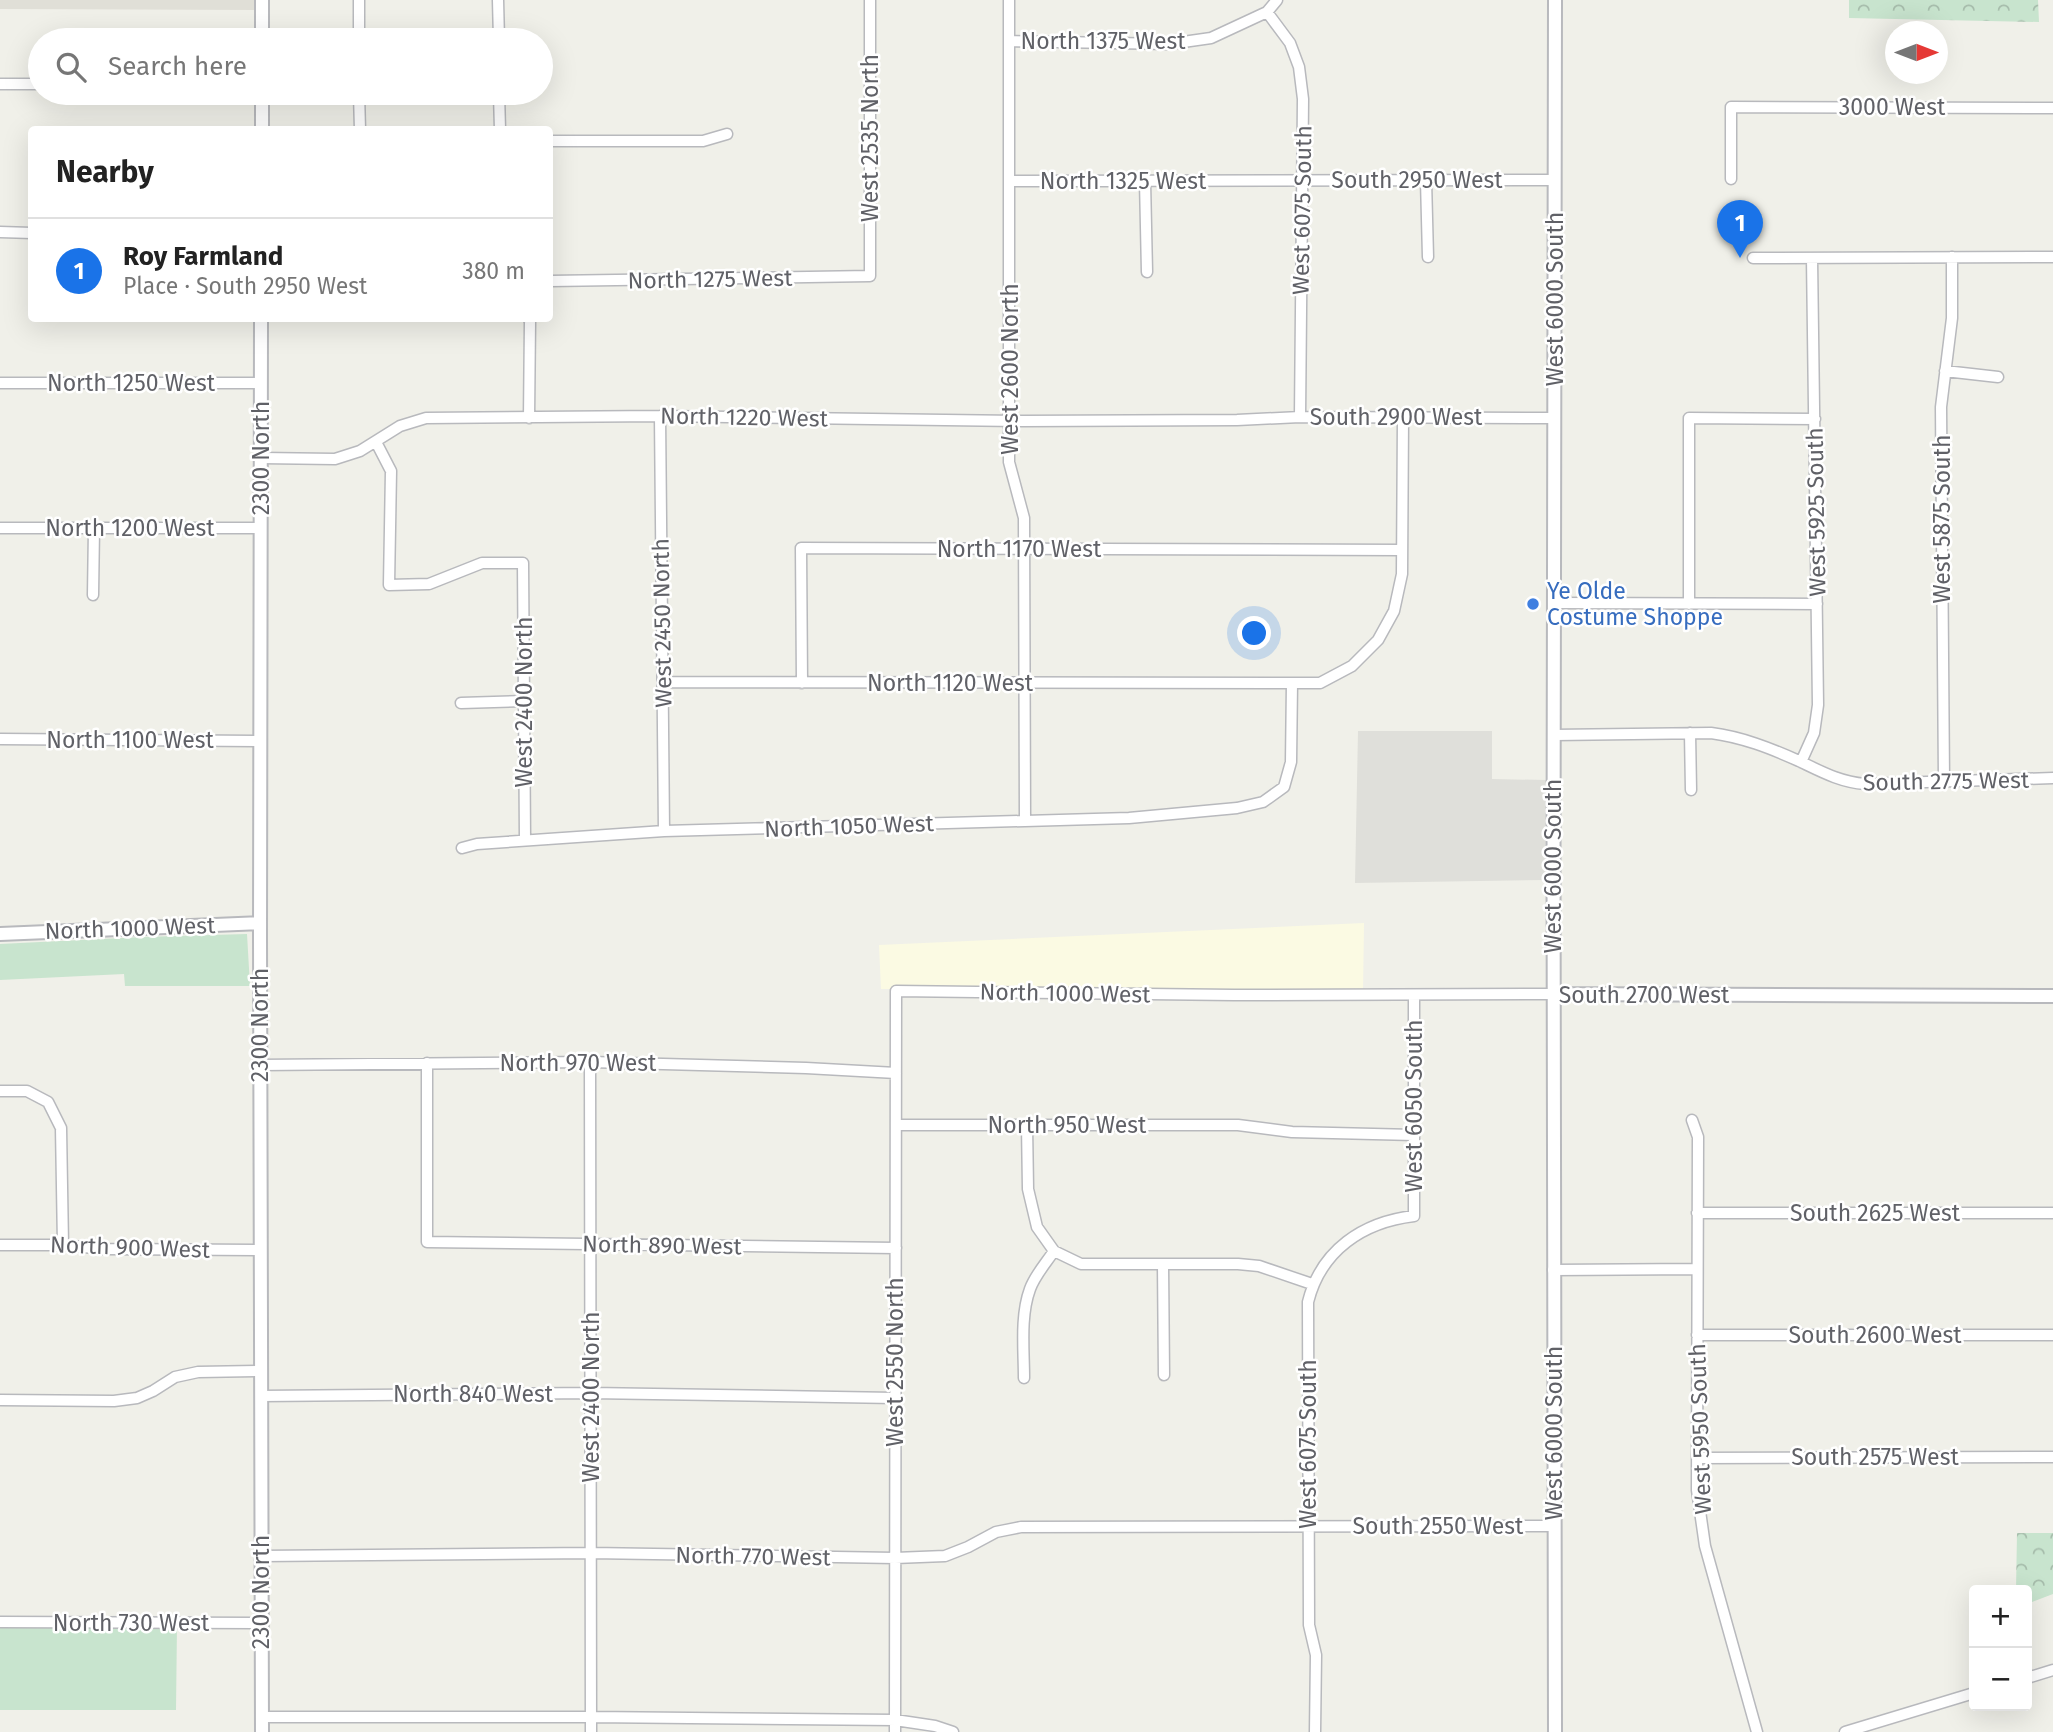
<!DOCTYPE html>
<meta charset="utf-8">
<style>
:root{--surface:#fff;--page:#f2f2f2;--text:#222;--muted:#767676;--line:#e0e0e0;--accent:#1a73e8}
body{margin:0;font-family:"Fira Sans",sans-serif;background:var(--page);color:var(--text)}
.controls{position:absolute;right:21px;bottom:21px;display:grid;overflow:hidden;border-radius:7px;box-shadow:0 7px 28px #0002}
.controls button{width:63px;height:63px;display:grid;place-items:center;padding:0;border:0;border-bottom:2px solid var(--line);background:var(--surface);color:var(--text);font:35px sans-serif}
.compass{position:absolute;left:1885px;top:21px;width:63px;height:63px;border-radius:50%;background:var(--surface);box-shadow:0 7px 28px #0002;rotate:90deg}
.you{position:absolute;left:1255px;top:634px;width:24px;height:24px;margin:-18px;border:5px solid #fff;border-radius:50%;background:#1a73e8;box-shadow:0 0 0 10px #1a73e833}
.badge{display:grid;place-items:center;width:46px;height:46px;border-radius:50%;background:var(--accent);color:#fff;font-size:23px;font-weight:700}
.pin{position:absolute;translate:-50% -58px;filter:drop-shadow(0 2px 4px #0008)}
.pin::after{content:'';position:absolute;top:37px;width:24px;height:21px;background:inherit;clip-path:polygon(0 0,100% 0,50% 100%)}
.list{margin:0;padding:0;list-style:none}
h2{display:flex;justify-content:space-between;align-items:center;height:91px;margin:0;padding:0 28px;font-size:30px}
h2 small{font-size:23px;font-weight:400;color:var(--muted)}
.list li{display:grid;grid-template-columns:46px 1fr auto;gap:21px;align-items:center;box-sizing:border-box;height:105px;padding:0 28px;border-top:2px solid var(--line)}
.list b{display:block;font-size:26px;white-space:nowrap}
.list p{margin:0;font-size:23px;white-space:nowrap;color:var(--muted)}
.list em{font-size:23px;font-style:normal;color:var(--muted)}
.icon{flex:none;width:38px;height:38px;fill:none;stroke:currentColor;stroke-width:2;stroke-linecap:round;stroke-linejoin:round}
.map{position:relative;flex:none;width:2053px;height:1732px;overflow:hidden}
.search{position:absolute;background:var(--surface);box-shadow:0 7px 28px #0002;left:28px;top:28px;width:525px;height:77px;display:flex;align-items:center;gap:18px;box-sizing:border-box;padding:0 24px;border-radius:38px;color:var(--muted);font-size:26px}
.panel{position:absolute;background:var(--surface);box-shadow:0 7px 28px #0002;left:28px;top:126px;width:525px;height:196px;border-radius:7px}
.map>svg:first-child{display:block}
</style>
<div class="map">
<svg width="2053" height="1732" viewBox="0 0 2053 1732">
<defs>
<pattern id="park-crowns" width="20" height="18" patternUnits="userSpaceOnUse" patternTransform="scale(1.75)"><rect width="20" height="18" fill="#c8e4ce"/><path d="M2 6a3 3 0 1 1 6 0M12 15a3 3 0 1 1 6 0" fill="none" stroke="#a6bcab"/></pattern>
</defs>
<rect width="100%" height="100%" fill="#f0f0e9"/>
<path fill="#fbfae3" d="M1364,923l-1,66h-482l-2,-44z"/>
<path fill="#dfdfda" d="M1358,731h134v48l54,1 -1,100 -190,3z"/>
<path fill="#e0dfd7" d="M0,0h254v10l-254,-1z"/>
<path fill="#c8e4ce" d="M247,934l3,52h-125l-1,-12 -124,6v-36l142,-7z
M177,1625l-1,85h-176v-83z"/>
<path fill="url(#park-crowns)" d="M1849,0h189l1,22 -190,-4z
M2017,1533h36v61l-26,10v-14h-11z"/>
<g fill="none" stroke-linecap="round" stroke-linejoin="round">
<g stroke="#b8b9bd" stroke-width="13">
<path id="minor" d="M359,0v40
M498,0l1,40
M1009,0v462l15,56 1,303
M1267,12l23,31 9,24 4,32 -3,318
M1009,41l160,3 42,-6 56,-26 10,-12
M0,84h40
M359,93l1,37
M499,93l1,37
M550,141h153l24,-7
M1731,179v-72l322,1
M1426,180l2,77
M1009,181l546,-1
M1145,181l2,91
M0,232l32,1
M1753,258l300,-1
M550,281l320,-5v-276
M528,318l2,3 -1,97
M1945,371l53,6
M0,383h261
M660,416l4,415
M376,442l15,29 -2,114 40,-1 53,-21h41l2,277
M261,458l74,1 25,-8 40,-25 26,-8 234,-2 364,5 213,-1 63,-3 255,1
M0,528h261
M93,595l1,-67
M1555,603l262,1
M1689,604v-186l126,1
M663,682l657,1 32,-17 26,-26 16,-29 8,-37 1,-157
M802,683l-1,-135 601,2
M461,703l63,-2
M1690,733l1,57
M1554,735l157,-2c31,4 59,15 88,28 23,11 41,21 66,23l188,-6
M0,739l260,2
M1801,762l13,-29 4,-28 -6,-447
M1944,781l-3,-374 11,-89v-61
M462,848l15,-4 187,-13 465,-13 108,-10 26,-6 21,-15 7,-25 1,-79
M590,1062l1,670
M427,1063v179l469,6
M260,1065l330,-3 216,6 90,5
M0,1091h27l21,11 13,26 2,117
M1692,1120l6,17 -1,353 8,56 52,186
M896,1125h342l54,7 122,3
M1697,1213h356
M0,1245h63l41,4 157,1
M1054,1251l27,13h157l21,2 53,18
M1163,1264l1,111
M1553,1270l144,-1
M1697,1335h356
M1024,1378c0,-28 -4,-62 6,-89 5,-14 16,-26 24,-38l-17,-24 -9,-38 -1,-64
M261,1396l330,-3 304,5
M0,1400l114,1 23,-3 16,-7 22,-14 23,-5 63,-1
M1697,1458l356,-1
M261,1556l330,-3 304,5 50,-2 23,-9 28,-15 25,-5 533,-1
M0,1622l262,1
M2027,1678l26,-8
M262,1717h329l304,3 40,6 18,6
M895,1732l1,-741 338,4 318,-1
M1315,1732l1,-77 -7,-30 -1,-323c13,-52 55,-80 106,-86v-221
M1845,1732l129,-39"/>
</g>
<g stroke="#b8b9bd" stroke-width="16">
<path id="tertiary" d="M262,40v-40
M262,130v-37
M261,318l-1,619 2,795
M0,934l260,-11
M1552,994l501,2
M1555,1732c-4,-577 0,-1155 0,-1732"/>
</g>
<use href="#minor" stroke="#fff" stroke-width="10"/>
<use href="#tertiary" stroke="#fff" stroke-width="12"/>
</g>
<circle fill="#3f7fe0" stroke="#fff" stroke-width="2.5" cx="1533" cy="604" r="7"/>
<g text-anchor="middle" stroke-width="5" stroke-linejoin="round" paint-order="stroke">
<g font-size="23" fill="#606167" stroke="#fff">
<text x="1103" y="49">North 1375 West</text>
<text x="1892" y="115">3000 West</text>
<text transform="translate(870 138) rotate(-90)" y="8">West 2535 North</text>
<text x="1417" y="188">South 2950 West</text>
<text x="1123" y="189">North 1325 West</text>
<text transform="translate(1302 210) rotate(-89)" y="8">West 6075 South</text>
<text transform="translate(710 279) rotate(-1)" y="8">North 1275 West</text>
<text transform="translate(1555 299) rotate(-90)" y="8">West 6000 South</text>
<text transform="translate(1010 369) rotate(-90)" y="8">West 2600 North</text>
<text x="131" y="391">North 1250 West</text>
<text transform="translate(744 417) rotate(1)" y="8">North 1220 West</text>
<text x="1396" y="425">South 2900 West</text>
<text transform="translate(261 458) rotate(-90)" y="8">2300 North</text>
<text transform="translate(1816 512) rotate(-91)" y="8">West 5925 South</text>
<text transform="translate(1942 519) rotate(-90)" y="8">West 5875 South</text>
<text x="130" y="536">North 1200 West</text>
<text x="1019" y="557">North 1170 West</text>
<text transform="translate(662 623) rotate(-91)" y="8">West 2450 North</text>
<text x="950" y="691">North 1120 West</text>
<text transform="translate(524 702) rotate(-90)" y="8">West 2400 North</text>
<text x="130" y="748">North 1100 West</text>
<text transform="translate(1946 781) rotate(-1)" y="8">South 2775 West</text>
<text transform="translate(849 826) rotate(-2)" y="8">North 1050 West</text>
<text transform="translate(1553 866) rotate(-90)" y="8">West 6000 South</text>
<text transform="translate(130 928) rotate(-2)" y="8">North 1000 West</text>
<text transform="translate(1065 993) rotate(1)" y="8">North 1000 West</text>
<text x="1644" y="1003">South 2700 West</text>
<text transform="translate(260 1025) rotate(-90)" y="8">2300 North</text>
<text x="578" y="1071">North 970 West</text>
<text transform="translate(1414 1106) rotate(-90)" y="8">West 6050 South</text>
<text x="1067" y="1133">North 950 West</text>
<text x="1875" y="1221">South 2625 West</text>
<text transform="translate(662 1245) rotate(1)" y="8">North 890 West</text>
<text transform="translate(130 1247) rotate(2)" y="8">North 900 West</text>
<text x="1875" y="1343">South 2600 West</text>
<text transform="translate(895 1362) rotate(-90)" y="8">West 2550 North</text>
<text x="473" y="1402">North 840 West</text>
<text transform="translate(591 1397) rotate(-90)" y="8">West 2400 North</text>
<text transform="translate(1700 1429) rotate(-92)" y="8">West 5950 South</text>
<text transform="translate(1554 1433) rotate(-90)" y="8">West 6000 South</text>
<text transform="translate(1308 1444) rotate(-90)" y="8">West 6075 South</text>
<text x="1875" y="1465">South 2575 West</text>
<text x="1438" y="1534">South 2550 West</text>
<text transform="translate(753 1556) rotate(1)" y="8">North 770 West</text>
<text transform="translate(261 1592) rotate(-90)" y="8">2300 North</text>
<text x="131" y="1631">North 730 West</text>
</g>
<g font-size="23" fill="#366cbe" stroke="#fff" text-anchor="start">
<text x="1547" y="599">Ye Olde<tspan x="1547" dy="26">Costume Shoppe</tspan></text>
</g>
</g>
</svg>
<div class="controls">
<button>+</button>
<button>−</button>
</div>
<svg class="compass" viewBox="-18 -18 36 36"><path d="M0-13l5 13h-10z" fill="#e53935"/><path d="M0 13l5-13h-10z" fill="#767676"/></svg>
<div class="you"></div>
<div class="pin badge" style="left:1740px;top:258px">1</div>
<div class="search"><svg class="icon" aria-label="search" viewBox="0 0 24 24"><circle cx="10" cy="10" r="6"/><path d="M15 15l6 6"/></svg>Search here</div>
<section class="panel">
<h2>Nearby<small></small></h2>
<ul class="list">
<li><span class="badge">1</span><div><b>Roy Farmland</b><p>Place · South 2950 West</p></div><em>380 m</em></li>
</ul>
</section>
</div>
